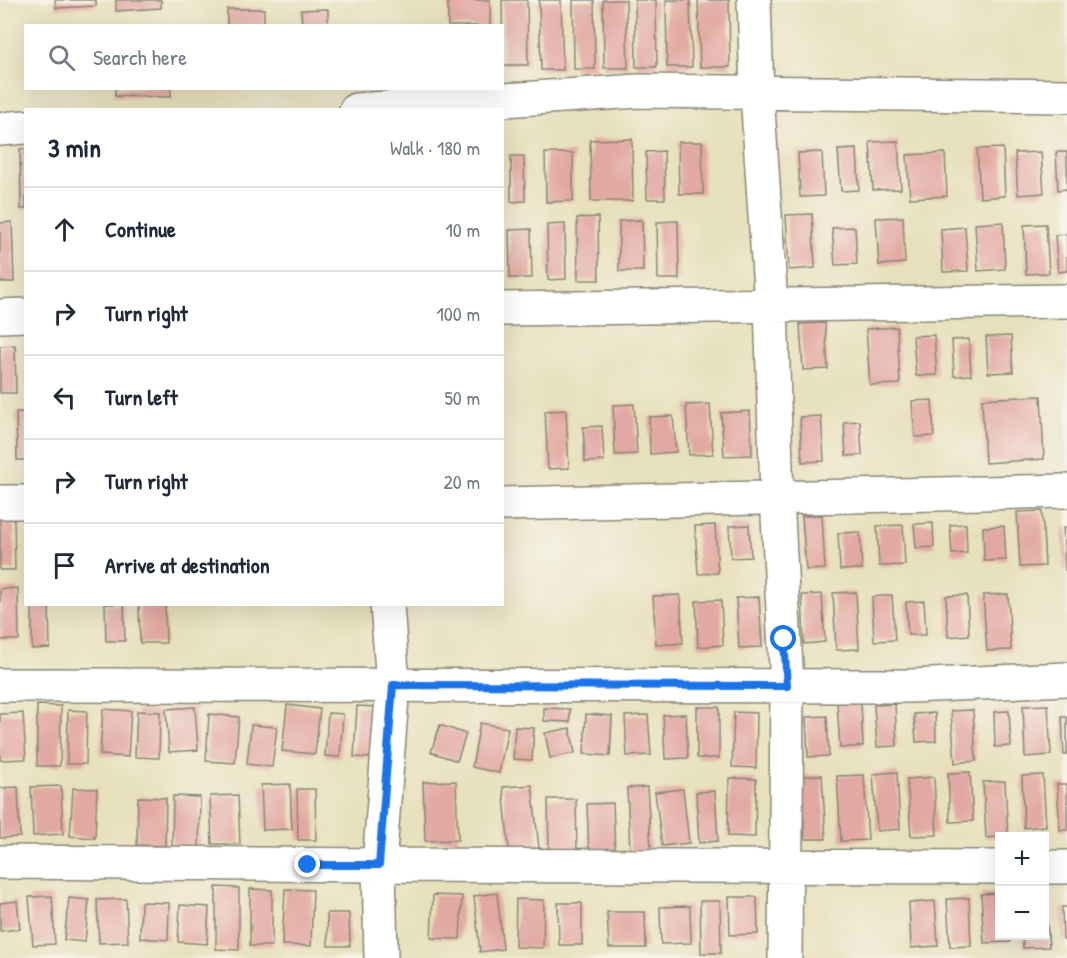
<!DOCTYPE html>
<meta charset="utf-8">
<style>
:root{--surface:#fff;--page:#f2f2f3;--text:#1f2937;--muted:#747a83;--line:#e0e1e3}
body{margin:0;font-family:"Patrick Hand",sans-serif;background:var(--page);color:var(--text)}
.controls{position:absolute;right:18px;bottom:18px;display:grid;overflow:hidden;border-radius:0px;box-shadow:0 6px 24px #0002}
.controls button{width:54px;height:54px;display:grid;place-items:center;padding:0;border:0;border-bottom:2px solid var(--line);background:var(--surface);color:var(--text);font:30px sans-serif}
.stop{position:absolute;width:18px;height:18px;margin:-14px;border:4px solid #1a73e8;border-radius:50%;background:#fff}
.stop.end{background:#1a73e8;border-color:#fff;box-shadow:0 2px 6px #0008}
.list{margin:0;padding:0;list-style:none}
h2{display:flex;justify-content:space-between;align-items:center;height:78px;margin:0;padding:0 24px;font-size:26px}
h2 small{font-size:20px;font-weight:400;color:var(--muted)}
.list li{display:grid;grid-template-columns:39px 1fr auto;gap:18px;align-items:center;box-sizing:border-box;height:84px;padding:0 24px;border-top:2px solid var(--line)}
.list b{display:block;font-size:22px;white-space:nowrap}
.list em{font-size:20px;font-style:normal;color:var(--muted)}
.icon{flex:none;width:33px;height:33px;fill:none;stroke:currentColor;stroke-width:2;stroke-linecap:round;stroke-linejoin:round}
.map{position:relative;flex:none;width:1067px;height:958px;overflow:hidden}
.search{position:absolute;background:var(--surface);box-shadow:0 6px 24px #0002;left:24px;top:24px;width:480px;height:66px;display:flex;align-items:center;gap:15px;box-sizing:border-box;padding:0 21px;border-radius:0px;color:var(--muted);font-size:22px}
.panel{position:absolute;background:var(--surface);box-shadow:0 6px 24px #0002;left:24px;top:108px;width:480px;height:498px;border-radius:0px}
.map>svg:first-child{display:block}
</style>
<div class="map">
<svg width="1067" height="958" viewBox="0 0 1067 958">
<rect width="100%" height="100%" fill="#f7f3e8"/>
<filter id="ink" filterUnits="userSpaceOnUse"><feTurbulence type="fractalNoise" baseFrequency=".0167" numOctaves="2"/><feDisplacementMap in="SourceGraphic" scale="12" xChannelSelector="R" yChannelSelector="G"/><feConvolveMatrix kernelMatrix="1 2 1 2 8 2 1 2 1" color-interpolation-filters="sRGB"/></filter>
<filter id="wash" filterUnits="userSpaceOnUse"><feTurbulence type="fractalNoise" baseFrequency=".008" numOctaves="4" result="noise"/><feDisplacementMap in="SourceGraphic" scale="24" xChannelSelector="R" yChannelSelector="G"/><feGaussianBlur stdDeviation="1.35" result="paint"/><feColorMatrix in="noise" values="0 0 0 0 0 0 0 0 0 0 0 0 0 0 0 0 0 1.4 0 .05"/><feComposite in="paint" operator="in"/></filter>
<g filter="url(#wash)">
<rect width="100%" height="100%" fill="#e7e0bc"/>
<g id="blocks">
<path fill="#e2a8a2" d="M55,0h41v6l-40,2z
M116,0h45v8l-45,3z
M448,0h42v26h-42z
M502,0h25l1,65h-25z
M539,0h22l2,70h-22z
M573,0h21l1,69h-21z
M603,0h23l2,68h-24z
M635,0h21l1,67h-21z
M666,0h24l2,67h-25z
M698,0h31l1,67h-30z
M227,9h37v17h-37z
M328,9v17h-26l-1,-16z
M115,88h56v9l-56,-1z
M632,139l1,62h-42l-1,-61z
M898,141l3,48 -28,1 -3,-48z
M678,142h24l1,52h-24z
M1003,148l2,48 -25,2 -3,-49z
M20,149h6v60h-5z
M857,149l2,41 -18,1 -3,-41z
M664,151l1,48h-18l-1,-47z
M822,152l2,44 -24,1 -2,-44z
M1041,152l3,41 -26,2 -3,-42z
M1056,152h11v37l-9,1z
M545,153h28v48l-27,1z
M945,153l2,43 -37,2 -3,-43z
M511,156h13l1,45 -14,1z
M812,214l3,54 -26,2 -3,-55z
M598,217l1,63h-21l-1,-62z
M903,217l2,46 -26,2 -3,-47z
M642,220l1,51h-24v-50z
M678,221l1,58h-21l-1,-57z
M12,222l2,60h-14v-59z
M1003,222l2,47 -27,2 -3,-47z
M565,224l1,55 -18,1 -1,-55z
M1046,224l3,49 -23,1 -2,-49z
M855,227l2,37 -22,1 -3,-37z
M965,227l3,44 -25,1 -2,-43z
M531,229l1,49h-22l-1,-48z
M1067,234v37l-9,1 -3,-37z
M825,323l3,46 -25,1 -3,-46z
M897,327l3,57 -30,1 -4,-56z
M934,335l3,40 -21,1 -3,-40z
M1011,336l2,36 -25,1 -2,-36z
M969,339l2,36 -17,1 -2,-36z
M15,345l1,48h-16v-47z
M1041,396l3,63 -59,4 -3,-64z
M932,400l2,36 -19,1 -3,-36z
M634,404l3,50 -22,1 -2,-50z
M710,404l3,50 -24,1 -3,-50z
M566,410l3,58 -21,1 -3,-58z
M750,411l2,44 -28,1 -3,-43z
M16,412h10v48h-9z
M673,416l3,36 -26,2 -1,-37z
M821,416l3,45 -22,1 -2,-45z
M860,421l2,34 -16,1 -2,-34z
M602,426l2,35 -19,1 -2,-35z
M1042,511l3,55 -25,1 -3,-55z
M822,515l3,54 -19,1 -4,-54z
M0,517h14l1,53h-15z
M933,523l1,24 -18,1 -2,-24z
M966,524l1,29 -15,1 -2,-29z
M715,525l3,48 -20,1 -3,-48z
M749,525l2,32 -20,1 -2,-32z
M903,525l2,40 -26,1 -2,-40z
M1004,526l2,34 -22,1 -1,-34z
M1063,528h4v42h-2z
M860,532l2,37 -22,1 -2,-37z
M18,588l1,52h-19v-51z
M856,592l3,57 -23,1 -3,-57z
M822,594l3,48 -21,2 -2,-49z
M1008,594l3,56 -24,1 -4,-56z
M680,595l3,48 -27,2 -3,-49z
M892,595l3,45 -21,1 -2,-44z
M967,595l2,40 -21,2 -2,-41z
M759,597l3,50 -23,1 -3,-50z
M721,600l2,45 -25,2 -2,-46z
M924,601l2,34h-18l-2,-33z
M32,604h17l1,44 -18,1z
M105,604h19l1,37h-19z
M139,604h26l1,39h-26z
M861,702l2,44 -23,2 -3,-45z
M895,704l2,42 -20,1 -3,-42z
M37,705l24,1 -1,60h-23z
M287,705l33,4 -5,45 -33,-3z
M1048,705l3,50 -26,2 -2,-51z
M357,706l20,1 -3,51 -20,-1z
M195,707l3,43 -29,2 -3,-43z
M697,707h22v51h-22z
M544,708l26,1v13l-26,-1z
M103,709l28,2 -3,46 -28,-2z
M68,710l19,1 -1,53h-19z
M973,710l3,51 -21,2 -4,-52z
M137,711l23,1 -1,46 -24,-1z
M1009,711l2,35 -16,1 -1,-35z
M734,712l23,1 -1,55 -24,-1z
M23,713l3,46 -26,1v-46z
M328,713l15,1 -3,43 -15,-1z
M935,713l1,28 -20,1 -2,-28z
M209,714l30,3 -4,46 -29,-2z
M586,714l26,2 -2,40 -26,-2z
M686,714l2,44 -23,1 -2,-44z
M648,715l3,40 -24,1 -2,-40z
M827,716l2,40 -21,1 -2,-40z
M1062,717h5v38h-3z
M480,723l28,5 -9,45 -27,-6z
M251,725l26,2 -5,40 -25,-3z
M440,725l26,9 -9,27 -26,-9z
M515,727l19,1 -2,32 -19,-1z
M570,728l5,25 -25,5 -5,-25z
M897,772l3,57 -23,2 -4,-57z
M970,772l3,49 -23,1 -2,-49z
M822,775l4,64h-21l-4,-63z
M864,775l4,65 -27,1 -4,-65z
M1043,775l3,51 -22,2 -2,-52z
M934,777l3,58 -26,1 -4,-57z
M729,778l27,1 -1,58 -27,-1z
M456,781l2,59 -33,1 -2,-59z
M1005,781l3,55 -22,2 -3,-56z
M290,784l2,45 -29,1 -2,-45z
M1057,784h10v46h-7z
M532,785l7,63 -30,2 -6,-63z
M61,786l2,48 -30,2 -2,-49z
M18,787l2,50 -20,1v-50z
M647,787l4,62 -21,1 -3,-62z
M73,788l24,1 -2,49 -25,-2z
M297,789h18l1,51h-18z
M683,789l6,54 -27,3 -7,-54z
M715,791l3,50 -19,2 -3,-51z
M238,795l2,49h-28l-2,-48z
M173,796l27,1 -1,52h-27z
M138,797l28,1 -1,48 -28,-1z
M548,799h28l1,54 -28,1z
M613,803l2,50 -26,1 -2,-50z
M216,887l23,1v62l-23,-1z
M250,889l22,1v56h-22z
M285,889l28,1 -2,56 -29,-1z
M497,893l6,56 -23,3 -6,-56z
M1000,893v43h10v6l-26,1 -3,-49z
M433,895l29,1 -2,43 -29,-1z
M52,896l3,48 -22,1 -4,-48z
M729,897h28l1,37 -28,1z
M69,898l20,2 -4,42 -21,-2z
M969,898l2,48 -21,1 -3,-48z
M126,899l2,43 -29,1 -2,-43z
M516,899l28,1 -1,48 -28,-1z
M17,901l3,28 -20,2v-28z
M700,901h20l1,52h-20z
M935,901l3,45 -27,2 -2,-45z
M141,902l28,1 -1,37 -28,-2z
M558,903h24v42h-23z
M180,905l29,2 -2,37 -29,-2z
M690,906l1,37 -30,1 -1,-37z
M1062,907h5v32h-4z
M1044,908h2l3,39 -26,1 -1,-12h22z
M607,912h38l1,36h-37z
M327,913h22l1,33h-22z"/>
</g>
</g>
<g filter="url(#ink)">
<use href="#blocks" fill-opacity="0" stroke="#898674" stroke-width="1.5"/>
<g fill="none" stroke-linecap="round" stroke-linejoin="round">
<g stroke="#898674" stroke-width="36">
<path id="minor" d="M754,0l3,93 14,212 6,193 10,188 -2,272
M356,110l282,-19 429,5
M0,129l26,-2
M502,309l565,-8
M0,316l26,-1
M0,502h26
M502,504l565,-13
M0,685l910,1 157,-7
M0,862l379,3 621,2
M1044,867h23
M381,958l-2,-93 14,-180 -6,-81"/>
</g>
<use href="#minor" stroke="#fff" stroke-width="33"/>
</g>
</g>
<g fill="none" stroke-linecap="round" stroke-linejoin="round" filter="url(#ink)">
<path stroke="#1a73e8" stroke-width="8" d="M308,865h71l14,-180 394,1 -3,-47"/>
</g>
</svg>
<div class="controls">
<button>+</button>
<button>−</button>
</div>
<div class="stop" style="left:784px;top:639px"></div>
<div class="stop end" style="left:308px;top:865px"></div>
<div class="search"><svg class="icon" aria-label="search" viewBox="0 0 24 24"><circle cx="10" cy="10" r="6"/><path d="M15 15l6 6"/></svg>Search here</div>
<section class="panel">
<h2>3 min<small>Walk · 180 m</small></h2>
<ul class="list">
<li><svg class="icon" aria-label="ahead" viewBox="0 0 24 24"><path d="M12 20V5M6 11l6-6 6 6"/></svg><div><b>Continue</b></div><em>10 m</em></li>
<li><svg class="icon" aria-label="right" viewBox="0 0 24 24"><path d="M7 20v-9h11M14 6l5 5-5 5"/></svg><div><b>Turn right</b></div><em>100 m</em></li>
<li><svg class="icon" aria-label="left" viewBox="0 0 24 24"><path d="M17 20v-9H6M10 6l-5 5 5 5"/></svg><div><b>Turn left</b></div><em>50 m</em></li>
<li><svg class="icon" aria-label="right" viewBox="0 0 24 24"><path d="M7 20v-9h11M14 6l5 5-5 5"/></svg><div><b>Turn right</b></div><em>20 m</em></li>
<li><svg class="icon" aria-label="arrive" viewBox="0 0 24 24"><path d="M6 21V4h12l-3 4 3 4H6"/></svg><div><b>Arrive at destination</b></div></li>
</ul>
</section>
</div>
